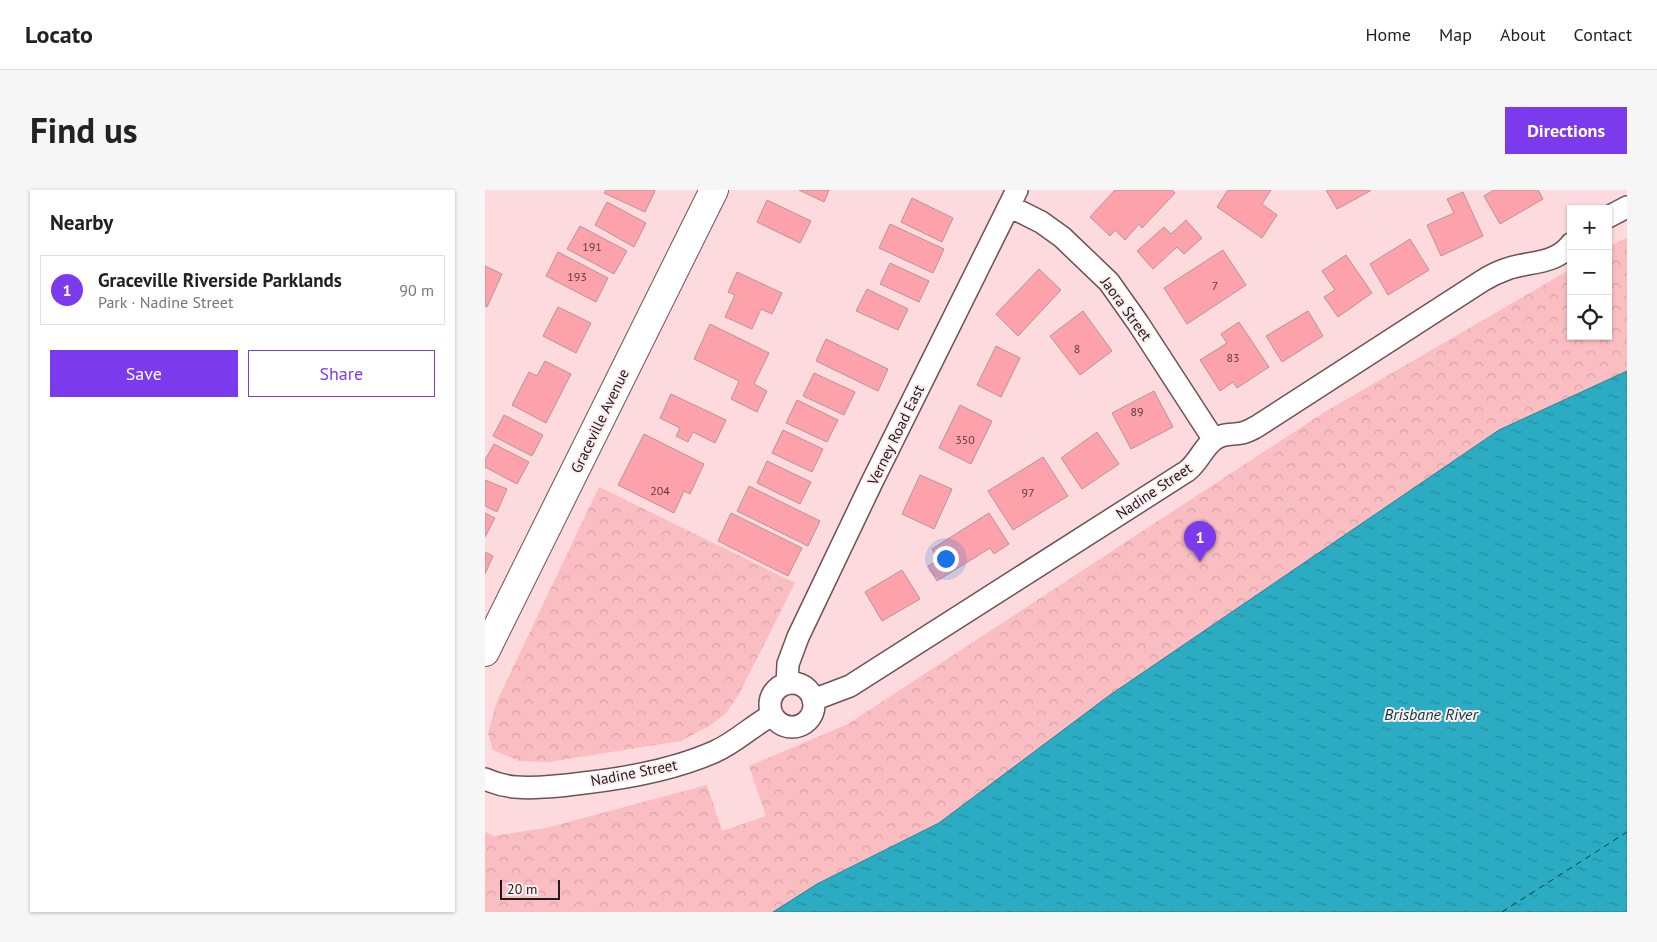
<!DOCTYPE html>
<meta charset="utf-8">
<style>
:root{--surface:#fff;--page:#f6f6f6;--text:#222;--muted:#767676;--line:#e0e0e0;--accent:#7c3aed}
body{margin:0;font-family:"PT Sans",sans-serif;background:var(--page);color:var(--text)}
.controls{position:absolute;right:15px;top:15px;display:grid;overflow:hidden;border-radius:0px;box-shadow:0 1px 4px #0004}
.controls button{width:45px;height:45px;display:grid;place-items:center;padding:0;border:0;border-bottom:1px solid var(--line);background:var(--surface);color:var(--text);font:25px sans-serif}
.scale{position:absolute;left:15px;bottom:12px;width:60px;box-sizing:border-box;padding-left:5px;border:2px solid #24191a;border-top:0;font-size:14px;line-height:18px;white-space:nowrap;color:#24191a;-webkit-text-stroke:4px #fbedee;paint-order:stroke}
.you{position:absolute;left:460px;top:368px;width:18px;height:18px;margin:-12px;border:4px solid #fff;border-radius:50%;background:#1a73e8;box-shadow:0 0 0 8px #1a73e833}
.badge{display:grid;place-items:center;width:32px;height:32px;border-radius:50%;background:var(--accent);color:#fff;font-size:16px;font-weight:700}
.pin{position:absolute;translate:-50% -41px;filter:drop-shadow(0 1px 2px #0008)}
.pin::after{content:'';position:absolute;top:26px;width:18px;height:15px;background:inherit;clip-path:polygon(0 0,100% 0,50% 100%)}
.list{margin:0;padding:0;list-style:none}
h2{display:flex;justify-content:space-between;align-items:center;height:65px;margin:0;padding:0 20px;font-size:21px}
h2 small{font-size:16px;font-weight:400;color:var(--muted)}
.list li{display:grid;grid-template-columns:32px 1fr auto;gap:15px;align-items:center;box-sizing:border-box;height:70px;margin:0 10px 10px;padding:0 10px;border:1px solid var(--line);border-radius:0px}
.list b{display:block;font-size:19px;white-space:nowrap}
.list p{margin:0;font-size:16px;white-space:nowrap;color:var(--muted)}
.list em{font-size:16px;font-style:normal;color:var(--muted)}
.actions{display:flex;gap:10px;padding:15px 20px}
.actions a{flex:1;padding:11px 0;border:1px solid var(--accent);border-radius:0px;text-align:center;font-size:18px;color:var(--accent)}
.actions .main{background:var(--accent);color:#fff}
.icon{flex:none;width:28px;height:28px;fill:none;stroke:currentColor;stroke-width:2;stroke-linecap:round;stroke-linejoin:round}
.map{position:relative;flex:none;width:1142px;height:722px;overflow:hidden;border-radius:0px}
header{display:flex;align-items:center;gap:30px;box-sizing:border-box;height:70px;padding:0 25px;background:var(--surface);border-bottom:1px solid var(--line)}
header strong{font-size:24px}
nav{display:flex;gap:28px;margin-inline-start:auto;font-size:18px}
.intro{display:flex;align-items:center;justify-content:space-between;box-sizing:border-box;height:120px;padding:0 30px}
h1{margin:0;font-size:35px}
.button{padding:12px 22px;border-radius:0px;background:var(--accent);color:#fff;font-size:18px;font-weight:700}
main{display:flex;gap:30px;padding:0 30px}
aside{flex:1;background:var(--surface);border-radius:0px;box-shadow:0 1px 4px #0004}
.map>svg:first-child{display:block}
</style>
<header>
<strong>Locato</strong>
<nav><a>Home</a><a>Map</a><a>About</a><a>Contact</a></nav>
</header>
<div class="intro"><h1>Find us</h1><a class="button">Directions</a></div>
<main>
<aside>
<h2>Nearby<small></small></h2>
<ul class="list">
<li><span class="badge">1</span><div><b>Graceville Riverside Parklands</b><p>Park · Nadine Street</p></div><em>90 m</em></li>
</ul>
<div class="actions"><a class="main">Save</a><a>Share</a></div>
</aside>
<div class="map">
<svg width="1142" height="722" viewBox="0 0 1142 722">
<defs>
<pattern id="park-crowns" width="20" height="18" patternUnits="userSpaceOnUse" patternTransform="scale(1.25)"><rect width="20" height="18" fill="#fabec2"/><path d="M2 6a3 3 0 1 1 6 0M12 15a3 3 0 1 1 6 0" fill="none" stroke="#d6a3a6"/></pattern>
<pattern id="water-ripples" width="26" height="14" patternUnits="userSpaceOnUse" patternTransform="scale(1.25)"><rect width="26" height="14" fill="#2cacc2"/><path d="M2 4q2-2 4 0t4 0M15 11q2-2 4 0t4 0" fill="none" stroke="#258b9d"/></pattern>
</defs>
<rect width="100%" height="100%" fill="#fcdadd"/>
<path fill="url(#park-crowns)" d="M1142,48v133l-128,59 -389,265 -171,128 -122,61 -44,28h-288v-80l9,4 52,-8 161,-43 15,46 44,-15 -17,-50 99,-42 475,-311 248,-144v67h37v-89z
M114,297l196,96 -56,111 -13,19 -15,12 -30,16 -133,21 -29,-1 -26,-11 -5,-17 9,-32z"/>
<path fill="url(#water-ripples)" stroke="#2a8090" d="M1142,181v541h-854l44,-28 122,-61 171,-128 389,-265z"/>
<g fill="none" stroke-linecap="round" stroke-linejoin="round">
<path stroke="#003943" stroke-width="1" stroke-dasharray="6 5" stroke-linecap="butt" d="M1017,722l125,-80"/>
</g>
<path fill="#fda1aa" stroke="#b59698" d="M121,0h47l2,1 -10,21 -41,-19z
M314,0h30l-5,12z
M630,0h57l3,3 -33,35 -3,-4 -14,16 -10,-10 -5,6 -20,-19z
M743,0h43l-9,14 15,11 -15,23 -45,-31z
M841,0h44v1l-33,18z
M1009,0h44l5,9 -43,25 -16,-28z
M978,2l20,44 -42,20 -14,-31 27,-12 -7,-14z
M427,8l41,20 -11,24 -41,-20z
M282,10l44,21 -11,22 -43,-21z
M122,12l39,21 -12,24 -39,-22z
M701,30l16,18 -18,16 -7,-7 -24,22 -16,-18 27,-24 7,7z
M405,34l54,25 -11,24 -54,-25z
M95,36l47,25 -13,23 -47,-25z
M925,49l19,31 -41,25 -18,-31z
M738,60l23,35 -59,39 -23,-36z
M73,62l50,26 -12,24 -50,-26z
M861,65l26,38 -34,24 -14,-20 11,-7 -13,-19z
M405,73l39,18 -10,21 -39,-18z
M0,76l17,8 -15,33 -2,-1z
M554,79l22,21 -43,46 -22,-22z
M252,82l45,21 -10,21 -11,-5 -9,20 -27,-12 10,-22 -7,-3z
M382,99l41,20 -10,21 -42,-19z
M73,117l33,16 -15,30 -33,-17z
M598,121l29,40 -32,24 -30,-39z
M823,121l15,25 -41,26 -16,-26z
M754,132l30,45 -32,21 -4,-6 -13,9 -20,-31 27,-17 -6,-9z
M225,134l59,29 -15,31 13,7 -10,21 -26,-13 8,-18 -45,-22z
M341,149l62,30 -10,22 -62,-30z
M511,156l24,12 -19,39 -24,-12z
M60,171l26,13 -25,49 -34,-18 17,-33 8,4z
M329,183l41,19 -11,23 -41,-19z
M669,201l19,36 -42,22 -19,-36z
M186,204l55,26 -11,23 -22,-11 -5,10 -12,-6 4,-8 -20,-10z
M312,210l41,20 -11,22 -41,-19z
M475,215l32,16 -21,43 -32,-16z
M19,225l39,20 -11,21 -39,-20z
M298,240l40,19 -11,23 -40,-19z
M612,242l22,32 -37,25 -21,-31z
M159,244l60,30 -14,30 -6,-3 -10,22 -56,-28z
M9,254l35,18 -12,22 -32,-17v-7z
M558,267l25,39 -55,34 -25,-39z
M282,271l44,21 -11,22 -43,-21z
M435,285l32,14 -18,40 -32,-15z
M0,290l22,9 -10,23 -12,-6z
M264,296l71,35 -12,25 -71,-35z
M0,323l10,5 -10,19z
M246,323l71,35 -14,28 -70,-35z
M504,323l20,31 -15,10 -4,-6 -53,33 -9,-15 10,-6 -6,-11z
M0,362l8,4 -8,18z
M417,380l18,29 -38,22 -17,-29z"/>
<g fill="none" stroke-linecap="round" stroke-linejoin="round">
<g stroke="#6e5254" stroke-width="24">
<path id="street" d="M524,16l32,16 21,15 47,45 29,41 76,117
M1123,27l19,-10
M285 515a22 22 0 1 1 44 0a22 22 0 1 1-44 0Z
M302,494l1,-20 10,-27 74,-155 145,-292
M328,510l37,-14 337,-215c12,-9 16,-24 28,-32 9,-6 17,-4 27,-6 5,-1 10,-4 14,-6l226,-146c8,-5 16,-9 25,-12 22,-8 48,-4 64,-25
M0,589c9,4 19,7 30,8 22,2 46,-1 69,-4 44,-5 89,-13 130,-31 21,-9 38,-26 58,-37"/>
</g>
<g stroke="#6e5254" stroke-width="30">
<path id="secondary" d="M0,462l229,-462"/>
</g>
<use href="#street" stroke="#fff" stroke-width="21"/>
<use href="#secondary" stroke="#fff" stroke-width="28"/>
</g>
<g text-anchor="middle" stroke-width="4" stroke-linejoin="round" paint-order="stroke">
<g font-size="12" fill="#5a3b3e">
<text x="107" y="61">191</text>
<text x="92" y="91">193</text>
<text x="730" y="100">7</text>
<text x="592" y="163">8</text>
<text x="748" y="172">83</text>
<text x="652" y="226">89</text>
<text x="480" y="254">350</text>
<text x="175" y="305">204</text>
<text x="543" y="307">97</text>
</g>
<g font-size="15" fill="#24191a" stroke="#fbedee">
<text transform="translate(641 119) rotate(54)" y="5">Jaora Street</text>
<text transform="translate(115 231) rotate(-64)" y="5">Graceville Avenue</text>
<text transform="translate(411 245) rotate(-64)" y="5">Verney Road East</text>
<text transform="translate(669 301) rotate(-34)" y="5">Nadine Street</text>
<text transform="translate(149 583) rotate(-11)" y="5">Nadine Street</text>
</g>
<g font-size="16" font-style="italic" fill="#003943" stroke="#fbedee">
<text x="946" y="530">Brisbane River</text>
</g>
</g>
</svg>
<div class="controls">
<button>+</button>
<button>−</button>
<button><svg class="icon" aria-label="locate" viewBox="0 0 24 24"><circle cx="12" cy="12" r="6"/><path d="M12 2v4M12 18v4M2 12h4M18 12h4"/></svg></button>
</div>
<div class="scale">20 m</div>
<div class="you"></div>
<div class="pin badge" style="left:715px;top:372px">1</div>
</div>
</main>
